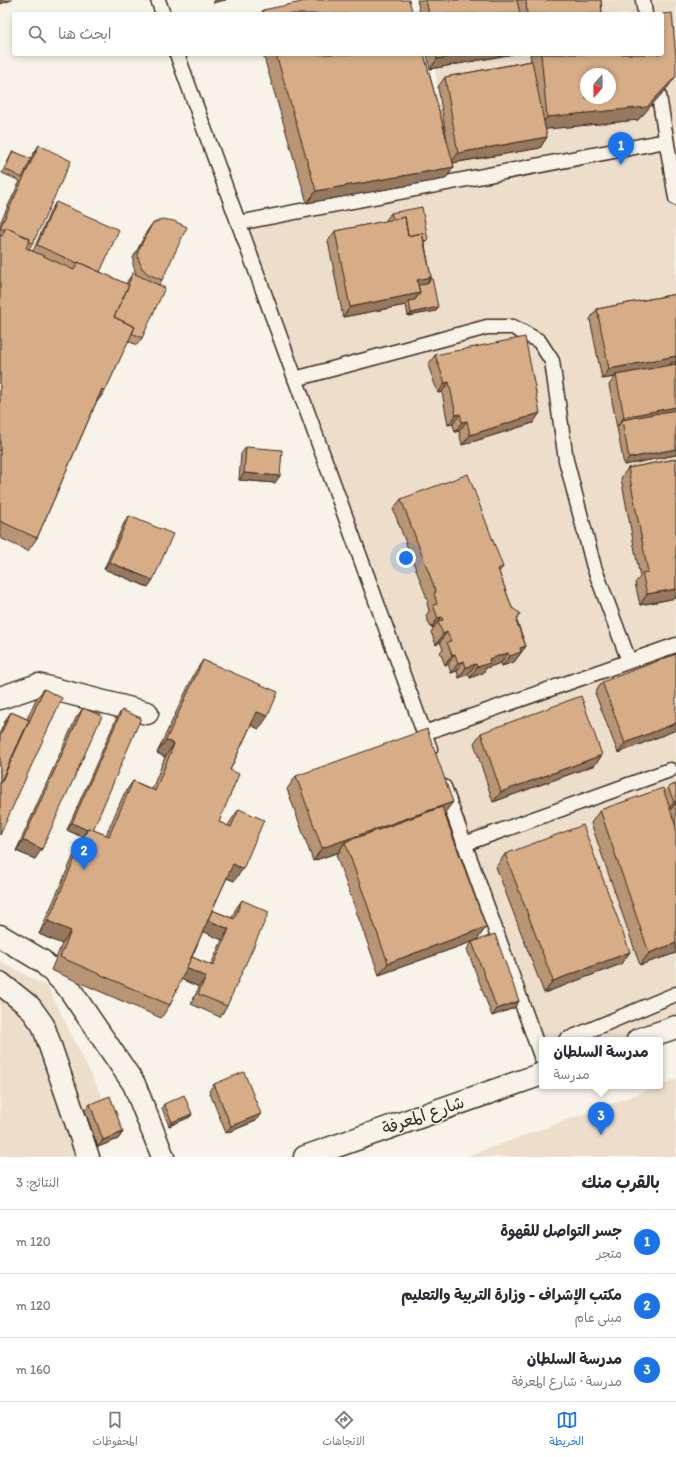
<!DOCTYPE html>
<html lang="ar">
<meta charset="utf-8">
<style>
:root{--surface:#fff;--page:#f7f7f7;--text:#2b2b33;--muted:#7c7c81;--line:#e1e1e2;--accent:#1a73e8}
body{margin:0;font-family:Itim,"Playpen Sans Arabic",sans-serif;background:var(--page);color:var(--text);direction:rtl}
.compass{position:absolute;left:580px;top:68px;width:36px;height:36px;border-radius:50%;background:var(--surface);box-shadow:0 2px 6px #0003;rotate:200deg}
.you{position:absolute;left:406px;top:558px;width:14px;height:14px;margin:-10px;border:3px solid #fff;border-radius:50%;background:#1a73e8;box-shadow:0 0 0 6px #1a73e833}
.badge{display:grid;place-items:center;width:26px;height:26px;border-radius:50%;background:var(--accent);color:#fff;font-size:13px;font-weight:700}
.pin{position:absolute;translate:-50% -33px;filter:drop-shadow(0 1px 2px #0008)}
.pin::after{content:'';position:absolute;top:21px;width:14px;height:12px;background:inherit;clip-path:polygon(0 0,100% 0,50% 100%)}
.popup{position:absolute;left:539px;top:1037px;width:124px;height:52px;box-sizing:border-box;display:grid;place-content:center;border-radius:4px;background:var(--surface);filter:drop-shadow(0 1px 3px #0005);font-size:13px;white-space:nowrap;color:var(--muted)}
.popup b{font-size:15px;color:var(--text)}
.popup::after{content:'';position:absolute;left:50%;top:100%;margin-left:-8px;border:8px solid transparent;border-top-color:var(--surface)}
.list{margin:0;padding:0;list-style:none}
h2{display:flex;justify-content:space-between;align-items:center;height:52px;margin:0;padding:0 16px;font-size:17px}
h2 small{font-size:13px;font-weight:400;color:var(--muted)}
.list li{display:grid;grid-template-columns:26px 1fr auto;gap:12px;align-items:center;box-sizing:border-box;height:64px;padding:0 16px;border-top:1px solid var(--line)}
.list b{display:block;font-size:15px;white-space:nowrap}
.list p{margin:0;font-size:13px;white-space:nowrap;color:var(--muted)}
.list em{font-size:13px;font-style:normal;color:var(--muted)}
.icon{flex:none;width:22px;height:22px;fill:none;stroke:currentColor;stroke-width:2;stroke-linecap:round;stroke-linejoin:round}
.map{position:relative;flex:none;width:676px;height:1157px;overflow:hidden;direction:ltr}
.search{position:absolute;background:var(--surface);box-shadow:0 2px 6px #0003;left:12px;right:12px;top:12px;height:44px;display:flex;align-items:center;gap:10px;box-sizing:border-box;padding:0 14px;border-radius:4px;color:var(--muted);font-size:15px}
.sheet{height:244px;background:var(--surface)}
nav{display:flex;justify-content:space-around;align-items:center;box-sizing:border-box;height:56px;border-top:1px solid var(--line);background:var(--surface);font-size:11px;color:var(--muted)}
nav a{display:grid;justify-items:center;gap:2px}
nav .on{color:var(--accent)}
.map>svg:first-child{display:block}
</style>
<div class="map">
<svg width="676" height="1157" viewBox="0 0 676 1157">
<rect width="100%" height="100%" fill="#f7f3e8"/>
<filter id="ink" filterUnits="userSpaceOnUse"><feTurbulence type="fractalNoise" baseFrequency=".025" numOctaves="2"/><feDisplacementMap in="SourceGraphic" scale="8" xChannelSelector="R" yChannelSelector="G"/><feConvolveMatrix kernelMatrix="1 2 1 2 8 2 1 2 1" color-interpolation-filters="sRGB"/></filter>
<g filter="url(#ink)">
<path fill="#eddecb" fill-rule="evenodd" d="M430,0h246v1027l-38,13h-96v19l-304,-836 207,-44 -11,-125h228v-40h-231zM586,74h24v24h-24z
M0,961l48,26 57,116 -20,8 15,40 -28,6h-72z
M676,1079v78h-211l195,-71z"/>
<g fill="none" stroke-linecap="round" stroke-linejoin="round">
<g stroke="#3b2a1e" stroke-width="17">
<path id="lane" d="M158,0l5,14
M643,0l2,14
M177,54l253,695
M652,54l24,144
M238,223l428,-82
M295,379l192,-52h26l26,14 13,20 14,99 28,107 35,94
M424,733l252,-88
M444,787l98,272
M464,844l206,-74
M566,1040l110,-46"/>
</g>
<g stroke="#3b2a1e" stroke-width="25">
<path id="street" d="M0,698l38,-13 109,28
M0,936l42,25 26,26 66,97 29,73
M0,983l30,24 13,18 45,132"/>
</g>
<g stroke="#3b2a1e" stroke-width="25">
<path id="secondary" d="M638,1040l38,-13
M305,1157l237,-83"/>
</g>
<use href="#lane" stroke="#f7f3e8" stroke-width="14"/>
<use href="#street" stroke="#f7f3e8" stroke-width="22"/>
<use href="#secondary" stroke="#f7f3e8" stroke-width="22"/>
</g>
<path fill="#b89574" stroke="#3b2a1e" fill-rule="evenodd" d="M417,0h184l1,14h-182z
M263,10l150,4h-152z
M263,54h161l23,87 -9,-54 7,-10 86,-16 -1,-7h132l6,33 -30,33 -93,9 2,8 -7,11 -87,15 1,4 -9,12 -138,24z
M427,54h86l-83,15z
M39,145l-6,98 -4,6 4,2 18,-41 5,-8 44,70 26,12 2,-4 5,-7 3,1 -3,-9v-7l14,-27 5,-7 10,56 -3,5 -17,53 -5,7 -9,-4 -23,50 -9,12 -59,135 -9,13 -28,-13v-315l20,-42 -18,-8 11,-22 17,8z
M391,213l34,32 6,32v1l5,33 -28,5 -2,-11 -63,12 -15,-76 7,-10 52,-10 -1,-1z
M676,294v161l-52,10 -15,-80 6,-8 -13,2 -12,-60 7,-10z
M435,355l98,68 -71,22 -3,-14 -4,1 -2,-8 -5,1 -6,-33 -4,1 -10,-28z
M246,447l29,36 -36,-3 2,-26z
M676,459v139l-36,7 -5,-22 5,-6 -19,-99 7,-10z
M401,499l102,68 -4,5 27,74 -12,16 -12,4 -1,-3 -15,5 -3,5 -13,5 -2,-4 -9,4 -2,-7 -6,2 -3,-9 -3,1 -5,-13 3,-3 -3,-7 -4,3 -5,-13 3,-5 -3,1 -5,-12 3,-5 -2,-8 1,-2 -35,-92z
M129,516l19,71 -44,-18 20,-46z
M203,660l56,69 -8,-4 -21,45 -11,52 9,4 2,-4 9,-13 -5,72 -7,-3 -15,32 20,8 3,-8 7,-10 -15,106 -7,11 -29,-13 8,-17 -18,-8 -11,26 -9,13 -110,-48 11,-26 -23,-10 41,-93 2,-4 -15,-7 50,-113 5,-7 -29,120 13,5 18,-41 9,-13 19,8 13,-32 -8,-4 38,-81zM203,931l19,9 -11,25 -19,-8z
M602,682l74,48 -58,23 -23,-60z
M44,689l-44,146v-103l6,-13 5,-7 16,7 9,-20z
M83,708l-48,151 -19,-8 60,-133z
M481,733l121,22 -7,10 -102,37 -19,-59z
M296,776l148,37 42,114 -9,13 -98,35 -43,-120 3,-3 -26,9 -26,-72z
M676,784v169l-36,12 -49,-142 9,-13 64,-17 4,-6z
M505,854l125,98 -9,12 -77,29 -48,-126z
M472,942l47,59 -5,7 -22,8 -25,-67z
M214,1084l42,37 -30,12 -17,-42z
M90,1104l33,28 -5,7 -20,8 -13,-36z
M164,1104l28,10 -2,3 -21,9 -7,-18z"/>
<path fill="#96795e" stroke="#3b2a1e" d="M0,0h12l-12,4z
M215,0h11l-13,3z
M463,54h50l-83,15 7,-10z
M676,76l-8,11 -30,33 -100,10 9,-13z
M547,137l-7,11 -89,15 7,-10z
M454,167l-9,12 -138,24 9,-12z
M428,240l-5,7 -2,-6z
M431,277l-7,10 -11,3 4,-10z
M420,293l-7,10 -4,-2 -3,4 -63,12 7,-10z
M438,307l-2,4 -28,5 3,-3z
M676,356v9l-5,-2 -3,3 -52,9 -1,2 -13,2 7,-10z
M449,382l-7,10 -4,1 7,-10z
M102,389l3,2 -9,12 -3,-1z
M676,407v9l-54,4 -5,7 7,-10z
M540,413l-7,10 -71,22 8,-10z
M460,414l-7,10 -5,1 8,-10z
M467,421l-8,10 -4,1 7,-10z
M676,449v6l-52,10 5,-7z
M244,473l36,3 -5,7 -36,-3z
M109,562l44,18 -5,7 -44,-18z
M676,589v9l-36,7 7,-11z
M442,617l-8,10 -3,1 7,-10z
M447,632l-7,10 -4,3 7,-11z
M526,646l-12,16 -12,4 8,-10 10,-8z
M508,653l-7,10 -15,5 -3,5 -13,5 7,-11 12,-8z
M455,654l-7,10 -3,1 7,-10z
M464,661l-7,10 -6,2 7,-10z
M476,664l-8,10 -9,4 7,-11z
M257,712l11,4 -9,13 -11,-5z
M676,723v7l-58,23 7,-10z
M166,740l8,4 -9,13 -8,-4z
M602,755l-7,10 -102,37 8,-10z
M676,801v1l-6,9 -3,1 7,-10z
M453,802l-9,12 -99,28 -6,10 -26,9 9,-13z
M72,823l15,7 -5,7 -15,-7z
M23,840l19,9 -7,10 -19,-8z
M233,864l10,5 -9,12 -10,-4z
M207,920l22,9 -7,11 -22,-10z
M48,921l23,10 -9,13 -23,-10z
M486,927l-9,13 -98,35 9,-12z
M676,943v10l-36,12 9,-12z
M630,952l-9,12 -77,29 9,-12z
M186,968l20,9 -7,10 -20,-9z
M519,1001l-5,7 -22,8 5,-7z
M192,1114l-2,3 -21,9 3,-4z
M261,1114l-5,7 -30,12 5,-7z
M123,1132l-5,7 -20,8 5,-7z"/>
<path fill="#d6ad87" stroke="#3b2a1e" fill-rule="evenodd" d="M311,0h98l4,14h-149l-1,-4z
M426,0h91l3,14h-91z
M526,0h75l1,14h-75z
M672,13l4,44v19l-29,31 -100,10 -6,-63h121v-40zM586,74h24v24h-24z
M276,54h148l30,113 -138,24z
M436,54h27l-26,5z
M532,61l15,76 -89,16 -13,-76z
M39,145l32,16 -38,82 -4,-1 1,-3 -24,-12 -2,3 -4,-2z
M13,151l18,8 -9,19 -17,-9z
M56,202l63,28 -19,42 -22,-10 -1,1 -40,-18z
M422,207l6,33 -4,1 -2,-8 -14,3 -3,-19 -12,3 -2,-7z
M405,217l3,19 14,-3 9,44 -14,3 3,13 -70,14 -15,-76z
M162,219l12,2 13,6 -25,53 -14,-6 -6,-6 -4,-10v-7l14,-27z
M6,227l24,12 -4,9 48,22 4,-8 51,23 -15,32 21,10 -30,64 -3,-2 -65,149 -37,-17v-286l2,1z
M133,273l32,15 -23,50 -10,-5 3,-6 -21,-10 15,-32h-1z
M431,278h1l6,29 -27,6 -2,-12 6,-1 5,-7 -2,-8 9,-1z
M676,294v62l-67,13 -12,-60z
M525,337l15,76 -70,22 -3,-14 -5,1 -2,-8 -4,1 -7,-33 -4,1 -10,-28z
M676,362v2l-5,1v-2z
M676,364v43l-52,10 -8,-42z
M676,410v39l-47,9 -7,-38z
M246,447l36,3 -2,26 -36,-3z
M676,459v130l-29,5 -5,-21 6,-1 -20,-104z
M468,474l35,93 -5,2 14,39 8,5 -4,8 10,25 -6,2 1,4 -11,4 -2,-3 -19,6 1,4 -13,4 -1,-3 -10,3 -2,-6 -6,2 -3,-9 -3,1 -5,-13 4,-1 -4,-9 -4,2 -5,-12 5,-2 -1,-3 -4,1 -5,-13 4,-1 -3,-11 2,-1 -35,-93z
M129,516l44,18 -20,46 -44,-18z
M676,654v69l-51,20 -23,-61z
M203,660l75,32 -10,24 -11,-4 -27,58 9,4 -20,48 12,5 8,-18 25,11 -21,49 -10,-5 -63,141 -110,-48 11,-26 -23,-10 40,-93 21,8 24,-55 22,10 19,-47 -8,-4z
M44,689l18,9 -62,137v-50z
M581,696l21,59 -101,37 -20,-59z
M83,708l19,8 -60,133 -19,-9z
M122,710l19,8 -48,112 -5,-2 -1,2 -15,-7z
M11,712l18,8 -29,63v-47z
M427,729l26,73 -131,46 -26,-72z
M676,784v17l-2,1 -6,-15z
M663,788l13,39v116l-27,10 -49,-143z
M442,807l44,120 -98,36 -43,-121z
M583,825l47,127 -77,29 -48,-127z
M242,900l27,12 -42,94 -29,-12 8,-17 -20,-9 6,-11 21,9 16,-37 -21,-9 4,-10 22,9z
M495,934l24,67 -22,8 -25,-67z
M244,1072l17,42 -30,12 -17,-42z
M184,1095l8,19 -20,8 -8,-18z
M110,1096l13,36 -20,8 -13,-36z"/>
</g>
<g text-anchor="middle" stroke-width="3" stroke-linejoin="round" paint-order="stroke">
<g font-size="17" fill="#3b2a1e" stroke="#f7f3e8">
<text transform="translate(423 1115) rotate(-19)" y="6">شارع المعرفة</text>
</g>
</g>
</svg>
<svg class="compass" viewBox="-18 -18 36 36"><path d="M0-13l5 13h-10z" fill="#e53935"/><path d="M0 13l5-13h-10z" fill="#7c7c81"/></svg>
<div class="you"></div>
<div class="pin badge" style="left:621px;top:165px">1</div>
<div class="pin badge" style="left:84px;top:870px">2</div>
<div class="pin badge" style="left:601px;top:1135px">3</div>
<div class="popup"><b>مدرسة السلطان</b>مدرسة</div>
<div class="search"><svg class="icon" aria-label="search" viewBox="0 0 24 24"><circle cx="10" cy="10" r="6"/><path d="M15 15l6 6"/></svg>ابحث هنا</div>
</div>
<section class="sheet">
<h2>بالقرب منك<small>النتائج: 3</small></h2>
<ul class="list">
<li><span class="badge">1</span><div><b>جسر التواصل للقهوة</b><p>متجر</p></div><em>120 m</em></li>
<li><span class="badge">2</span><div><b>مكتب الإشراف - وزارة التربية والتعليم</b><p>مبنى عام</p></div><em>120 m</em></li>
<li><span class="badge">3</span><div><b>مدرسة السلطان</b><p>مدرسة · شارع المعرفة</p></div><em>160 m</em></li>
</ul>
</section>
<nav>
<a class="on"><svg class="icon" aria-label="map" viewBox="0 0 24 24"><path d="M3 6l6-2 6 2 6-2v14l-6 2-6-2-6 2zM9 4v14M15 6v14"/></svg>الخريطة</a>
<a><svg class="icon" aria-label="directions" viewBox="0 0 24 24"><path d="M12 3l9 9-9 9-9-9zM9 14v-3h6M13 9l2 2-2 2"/></svg>الاتجاهات</a>
<a><svg class="icon" aria-label="saved" viewBox="0 0 24 24"><path d="M7 4h10v16l-5-4-5 4z"/></svg>المحفوظات</a>
</nav>
